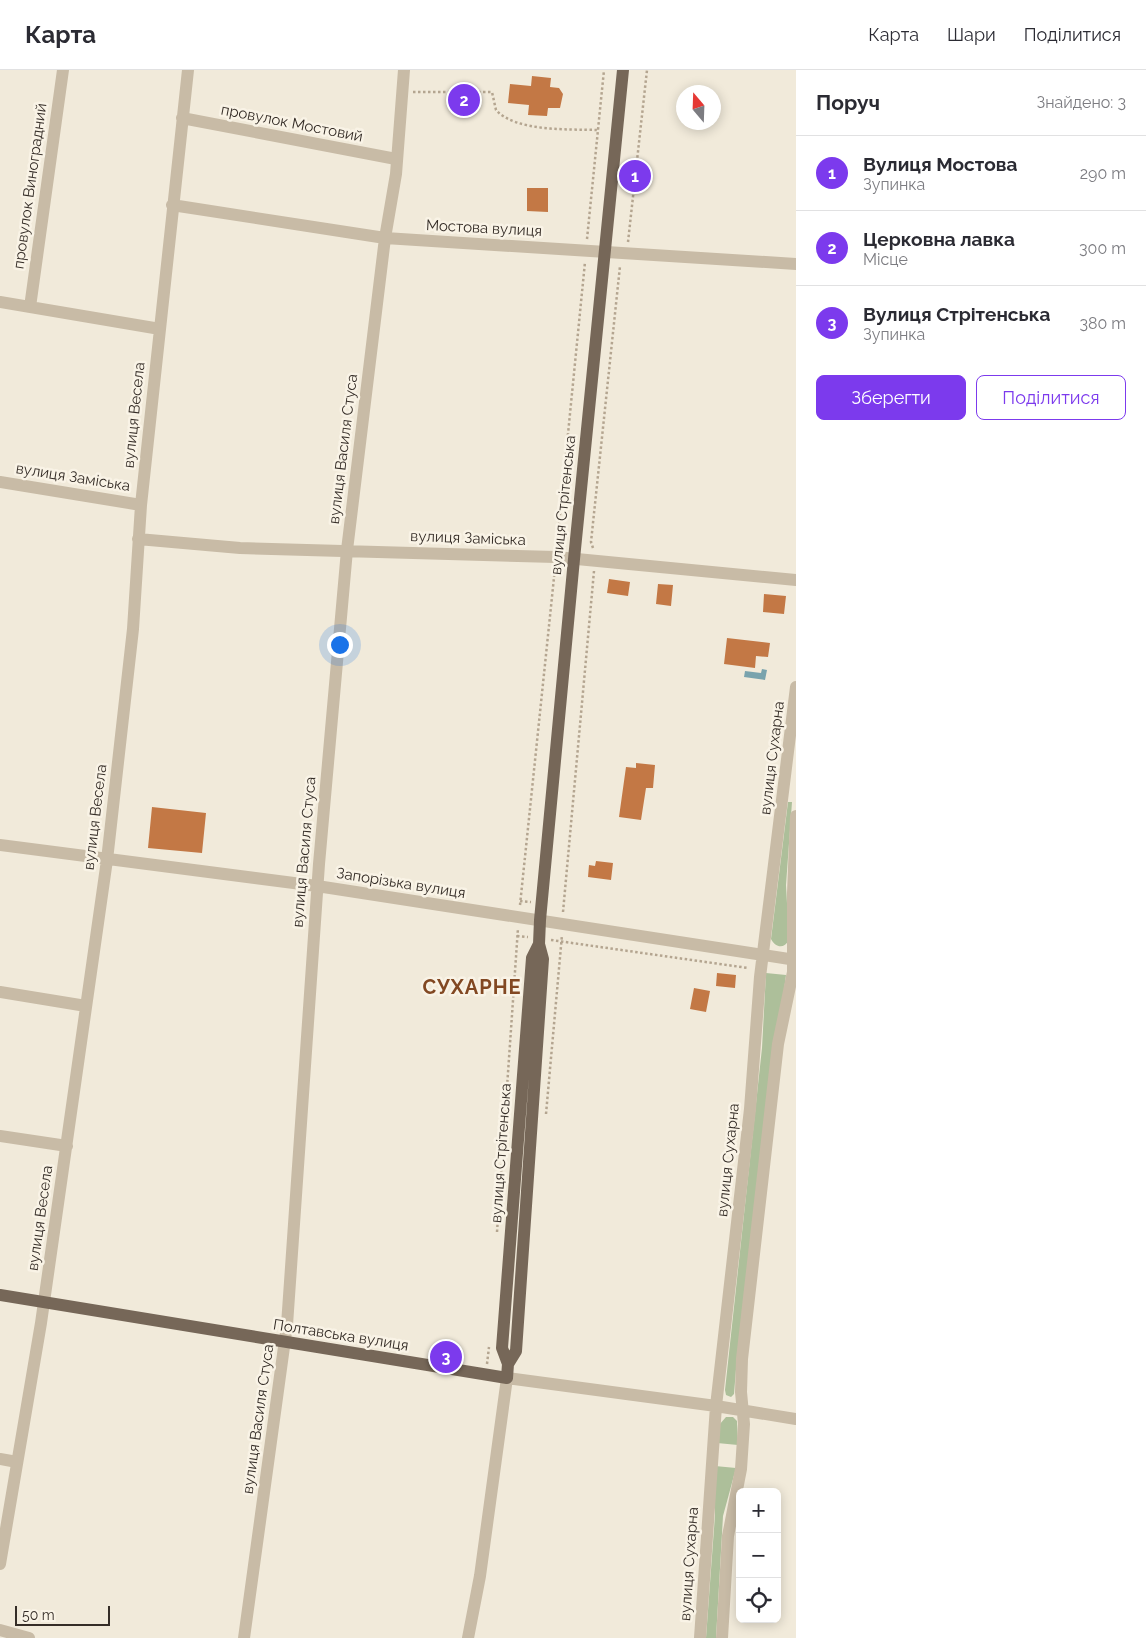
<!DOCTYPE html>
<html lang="uk">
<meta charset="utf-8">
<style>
:root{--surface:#fff;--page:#f2f2f3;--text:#2b2b33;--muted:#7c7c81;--line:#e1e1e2;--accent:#7c3aed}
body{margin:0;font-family:Raleway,sans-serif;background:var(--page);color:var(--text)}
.controls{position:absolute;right:15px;bottom:15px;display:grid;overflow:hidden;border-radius:8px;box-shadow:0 2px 12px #0003}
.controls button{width:45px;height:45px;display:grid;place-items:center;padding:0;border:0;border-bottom:1px solid var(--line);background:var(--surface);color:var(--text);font:25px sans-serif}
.compass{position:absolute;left:676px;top:15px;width:45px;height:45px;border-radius:50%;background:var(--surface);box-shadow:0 2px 12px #0003;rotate:341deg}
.scale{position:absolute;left:15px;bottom:12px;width:95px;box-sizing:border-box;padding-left:5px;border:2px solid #352d27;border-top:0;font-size:14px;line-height:18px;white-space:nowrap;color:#352d27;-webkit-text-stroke:4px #f9f3e6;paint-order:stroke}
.you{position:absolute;left:339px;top:574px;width:18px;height:18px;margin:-12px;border:4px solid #fff;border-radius:50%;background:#1a73e8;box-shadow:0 0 0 8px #1a73e833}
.badge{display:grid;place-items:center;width:32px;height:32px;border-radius:50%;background:var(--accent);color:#fff;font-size:16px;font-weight:700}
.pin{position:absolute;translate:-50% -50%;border:2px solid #fff;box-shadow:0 1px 5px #0006}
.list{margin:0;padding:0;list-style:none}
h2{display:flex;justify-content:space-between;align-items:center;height:65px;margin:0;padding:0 20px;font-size:21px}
h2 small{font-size:16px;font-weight:400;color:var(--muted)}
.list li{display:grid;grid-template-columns:32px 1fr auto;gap:15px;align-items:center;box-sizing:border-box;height:75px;padding:0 20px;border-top:1px solid var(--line)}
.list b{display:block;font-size:19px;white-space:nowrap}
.list p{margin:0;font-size:16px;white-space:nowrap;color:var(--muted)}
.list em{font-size:16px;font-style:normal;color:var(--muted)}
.actions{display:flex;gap:10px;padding:15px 20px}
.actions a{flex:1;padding:11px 0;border:1px solid var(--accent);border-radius:8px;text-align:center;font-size:18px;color:var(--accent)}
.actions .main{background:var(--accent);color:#fff}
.icon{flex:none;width:28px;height:28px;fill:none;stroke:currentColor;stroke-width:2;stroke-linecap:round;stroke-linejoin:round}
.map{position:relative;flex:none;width:796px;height:1568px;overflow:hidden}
header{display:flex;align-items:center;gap:30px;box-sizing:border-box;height:70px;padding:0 25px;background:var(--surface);border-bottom:1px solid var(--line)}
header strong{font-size:24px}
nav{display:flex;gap:28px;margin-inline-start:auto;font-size:18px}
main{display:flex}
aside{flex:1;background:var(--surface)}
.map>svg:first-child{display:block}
</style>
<header>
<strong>Карта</strong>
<nav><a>Карта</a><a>Шари</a><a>Поділитися</a></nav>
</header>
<main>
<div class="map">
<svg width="796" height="1568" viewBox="0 0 796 1568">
<rect width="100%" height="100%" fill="#f1eada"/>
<path fill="#adbf9a" d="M788,732h4l-6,83 3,55c-5,9 -13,8 -18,-1z
M766,903l20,2 -49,382 -3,37 -3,3 -5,-2 -1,-5 37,-342z
M726,1347h7l4,4 1,24 -21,-2 2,-18z
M715,1396l21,2 -13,48 -7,122h-10l9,-123z"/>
<path fill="#79a3ad" d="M762,599l5,1 -2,10 -21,-3 1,-6 16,2z"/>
<path fill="#c37845" d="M532,6l19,2 -1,9 9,1 4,6 -3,14h-12l-1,8 -19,-1 1,-10 -21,-2 2,-19 21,2z
M527,118h21v24l-21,-1z
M609,509l21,3 -2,14 -21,-3z
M658,514l15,1 -2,21 -15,-2z
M764,524l22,2 -2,18 -21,-2z
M727,568l43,5 -2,14 -12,-1 -1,12 -31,-4z
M636,693l19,2 -2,23h-7l-5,32 -22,-3 7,-50 10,1z
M152,737l54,6 -4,40 -54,-5z
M596,791l17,2 -2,17 -23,-3 1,-12 6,1z
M717,903l19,2 -1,13 -19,-2z
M694,918l16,3 -4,21 -16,-3z"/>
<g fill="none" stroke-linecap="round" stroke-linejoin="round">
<path stroke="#b4a590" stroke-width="2.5" stroke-dasharray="2.5 2.5" stroke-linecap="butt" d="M413,22h79l4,18c20,22 73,19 101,20
M587,169l17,-169
M628,172l19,-172
M557,475l28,-283
M593,478l-2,-6 29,-276
M520,831l11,1
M520,835l35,-337
M563,842l31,-341
M517,866l11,1
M551,870l197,28
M546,1044l16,-179
M497,1162l21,-304
M487,1294l2,-17"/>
<path stroke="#c8bba6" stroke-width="12" d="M182,48l214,41
M172,135l213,33 411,26
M0,232l160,27
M30,237l33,-237
M0,412l141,23
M138,469l102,9 316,9 240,23
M0,775l317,41 479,74
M0,922l86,14
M0,1066l67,10
M0,1389l17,3
M0,1494l41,-241 66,-463 26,-231 8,-124 47,-435
M0,1560l29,8
M244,1568l43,-313 32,-461 28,-314 38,-312 11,-64 8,-104
M468,1568l12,-62 27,-198 209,28 80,13
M700,1568l16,-232 34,-297 10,-132 36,-290
M722,1568l6,-102 13,-67 3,-45 -3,-32 1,-33 36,-315 15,-72v-79l3,-77"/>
<path stroke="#766758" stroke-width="12" d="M0,1225l507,83 1,-14 8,-13 27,-392 -4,-15 1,-24 34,-361 49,-489
M508,1294l-6,-16 30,-390 7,-14"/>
</g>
<g text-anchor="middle" stroke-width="5" stroke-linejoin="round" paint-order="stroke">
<g font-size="15" fill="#352d27" stroke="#f9f3e6">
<text transform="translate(292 53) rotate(11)" y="5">провулок Мостовий</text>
<text transform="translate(30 116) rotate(-82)" y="5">провулок Виноградний</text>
<text transform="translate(484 158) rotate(3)" y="5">Мостова вулиця</text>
<text transform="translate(134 345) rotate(-84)" y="5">вулиця Весела</text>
<text transform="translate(343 379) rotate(-83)" y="5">вулиця Василя Стуса</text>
<text transform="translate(73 407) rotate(9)" y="5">вулиця Заміська</text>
<text transform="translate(563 435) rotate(-84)" y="5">вулиця Стрітенська</text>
<text transform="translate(468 468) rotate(2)" y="5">вулиця Заміська</text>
<text transform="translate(772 688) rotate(-83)" y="5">вулиця Сухарна</text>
<text transform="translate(95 747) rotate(-83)" y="5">вулиця Весела</text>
<text transform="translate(304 782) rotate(-85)" y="5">вулиця Василя Стуса</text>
<text transform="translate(401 813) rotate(9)" y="5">Запорізька вулиця</text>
<text transform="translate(501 1083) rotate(-86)" y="5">вулиця Стрітенська</text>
<text transform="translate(728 1090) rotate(-84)" y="5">вулиця Сухарна</text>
<text transform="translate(40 1148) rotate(-82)" y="5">вулиця Весела</text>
<text transform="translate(341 1265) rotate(9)" y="5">Полтавська вулиця</text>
<text transform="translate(258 1349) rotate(-82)" y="5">вулиця Василя Стуса</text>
<text transform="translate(689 1494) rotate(-86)" y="5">вулиця Сухарна</text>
</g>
<g font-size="20" font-weight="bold" letter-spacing="1" fill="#824822" stroke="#f9f3e6">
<text x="472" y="924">СУХАРНЕ</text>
</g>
</g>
</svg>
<div class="controls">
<button>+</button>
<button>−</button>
<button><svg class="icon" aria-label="locate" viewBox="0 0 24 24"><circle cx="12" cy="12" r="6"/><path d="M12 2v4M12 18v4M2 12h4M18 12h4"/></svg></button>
</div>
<svg class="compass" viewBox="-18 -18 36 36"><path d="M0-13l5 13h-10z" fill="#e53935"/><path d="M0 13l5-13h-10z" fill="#7c7c81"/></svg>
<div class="scale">50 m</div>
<div class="you"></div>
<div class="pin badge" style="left:635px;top:106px">1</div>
<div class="pin badge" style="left:464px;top:30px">2</div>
<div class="pin badge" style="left:446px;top:1287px">3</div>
</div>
<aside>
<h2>Поруч<small>Знайдено: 3</small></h2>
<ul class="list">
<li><span class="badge">1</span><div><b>Вулиця Мостова</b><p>Зупинка</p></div><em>290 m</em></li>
<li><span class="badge">2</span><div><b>Церковна лавка</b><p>Місце</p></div><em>300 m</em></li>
<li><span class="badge">3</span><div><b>Вулиця Стрітенська</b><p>Зупинка</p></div><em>380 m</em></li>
</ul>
<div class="actions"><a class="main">Зберегти</a><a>Поділитися</a></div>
</aside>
</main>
